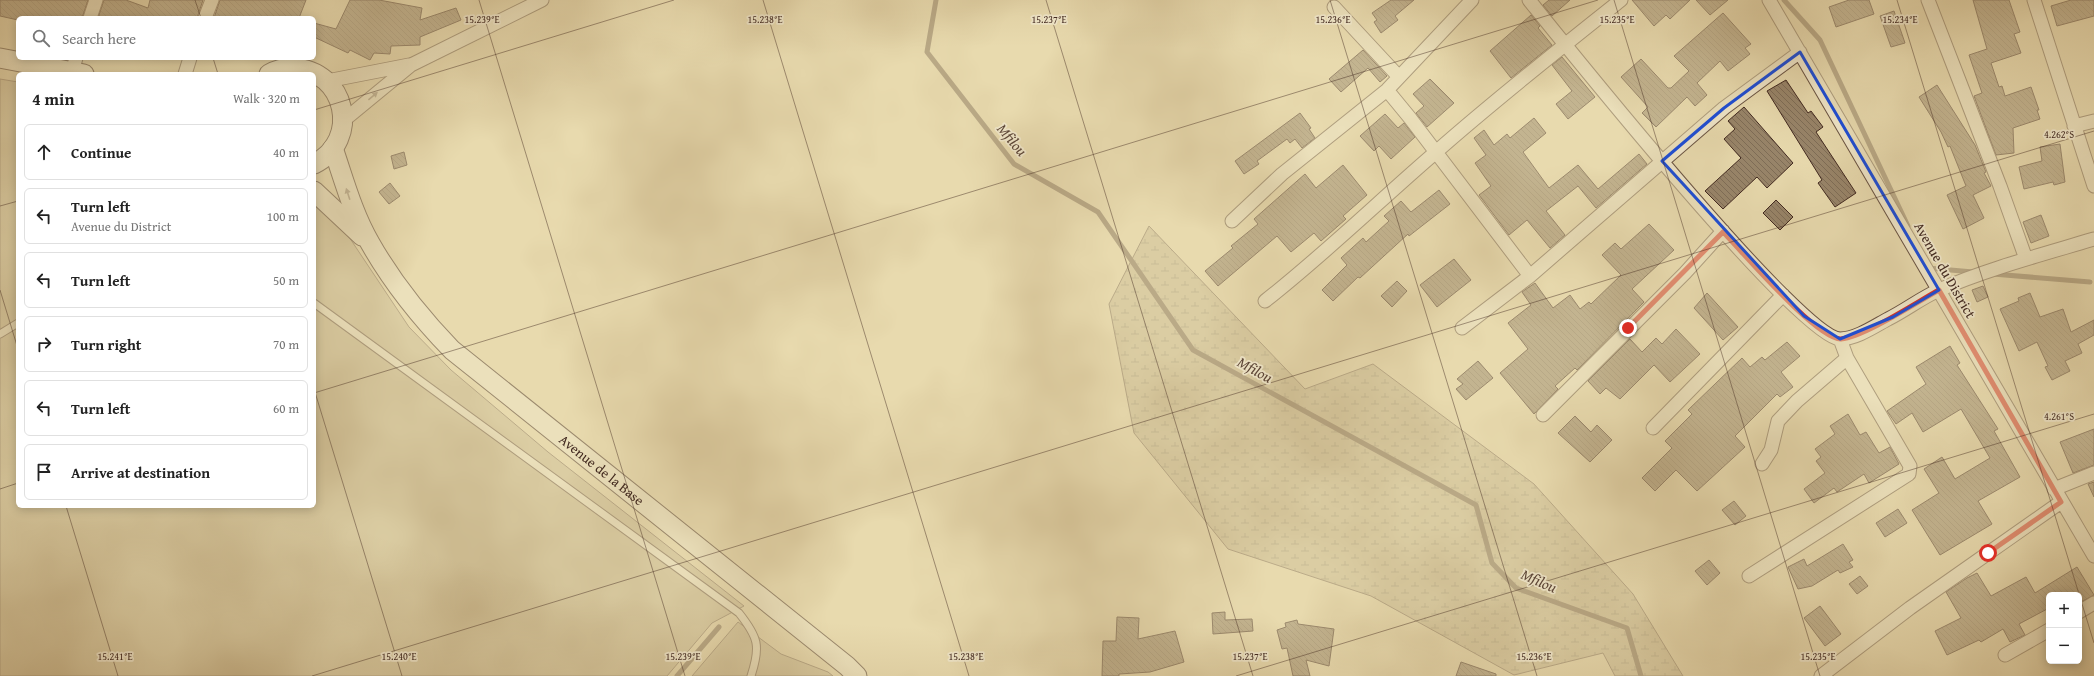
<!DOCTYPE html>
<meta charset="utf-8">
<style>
:root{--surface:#fff;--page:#f6f6f6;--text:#222;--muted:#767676;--line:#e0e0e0}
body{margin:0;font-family:"Gentium Book Plus",serif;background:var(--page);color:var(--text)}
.controls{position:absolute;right:12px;bottom:12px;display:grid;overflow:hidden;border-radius:6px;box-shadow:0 2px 10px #0003}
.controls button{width:36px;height:36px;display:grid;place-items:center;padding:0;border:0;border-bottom:1px solid var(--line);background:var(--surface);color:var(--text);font:20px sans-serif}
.stop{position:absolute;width:12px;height:12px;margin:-9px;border:3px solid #d93025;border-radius:50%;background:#fff}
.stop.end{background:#d93025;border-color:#fff;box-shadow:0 1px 4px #0008}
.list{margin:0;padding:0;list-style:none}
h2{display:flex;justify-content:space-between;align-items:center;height:52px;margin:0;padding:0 16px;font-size:17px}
h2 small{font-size:13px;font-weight:400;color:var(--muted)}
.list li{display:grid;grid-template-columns:26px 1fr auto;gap:12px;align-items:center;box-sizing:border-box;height:56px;margin:0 8px 8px;padding:0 8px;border:1px solid var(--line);border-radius:6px}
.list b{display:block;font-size:15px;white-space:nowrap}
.list p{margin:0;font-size:13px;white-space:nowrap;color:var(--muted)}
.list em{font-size:13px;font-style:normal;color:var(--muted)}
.icon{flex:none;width:22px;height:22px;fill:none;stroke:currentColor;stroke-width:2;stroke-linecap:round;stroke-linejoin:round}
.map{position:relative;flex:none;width:2094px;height:676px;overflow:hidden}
.search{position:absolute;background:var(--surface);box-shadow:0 2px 10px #0003;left:16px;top:16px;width:300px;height:44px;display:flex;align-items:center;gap:10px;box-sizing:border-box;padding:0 14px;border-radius:6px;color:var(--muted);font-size:15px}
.panel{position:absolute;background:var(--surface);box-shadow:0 2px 10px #0003;left:16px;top:72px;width:300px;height:436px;border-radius:6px}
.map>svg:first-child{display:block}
</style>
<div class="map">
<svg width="2094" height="676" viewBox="0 0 2094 676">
<defs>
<pattern id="wetland-marsh" width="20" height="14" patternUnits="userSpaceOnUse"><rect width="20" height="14" fill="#ccbc96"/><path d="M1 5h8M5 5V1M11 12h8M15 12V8" fill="none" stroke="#a7997a"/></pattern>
<pattern id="building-back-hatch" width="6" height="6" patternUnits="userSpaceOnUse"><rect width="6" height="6" fill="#98856a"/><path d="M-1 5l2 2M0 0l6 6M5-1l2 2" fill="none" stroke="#7e6d57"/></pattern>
</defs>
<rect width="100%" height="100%" fill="#e8daae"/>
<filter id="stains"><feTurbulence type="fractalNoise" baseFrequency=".005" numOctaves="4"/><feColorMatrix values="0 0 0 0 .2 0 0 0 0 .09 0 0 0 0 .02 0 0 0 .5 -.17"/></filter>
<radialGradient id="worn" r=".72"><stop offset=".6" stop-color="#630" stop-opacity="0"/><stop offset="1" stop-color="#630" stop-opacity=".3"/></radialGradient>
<path fill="#ccbc96" stroke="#86725b" d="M0,79l18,3v424h296v-302l18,13 15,17 62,93 42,43 97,82 196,154 -32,17 -45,53h-667z
M738,622l43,32 47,18 5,4h-141z"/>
<path fill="url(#wetland-marsh)" stroke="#86725b" d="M1149,226l156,163 68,-25 161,120 99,110 50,82h-68l-12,-23 -89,22 -143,-79 -143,-47 -94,-116 -25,-129z"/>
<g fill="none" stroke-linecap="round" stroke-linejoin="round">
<path stroke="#836f58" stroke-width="5" d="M936,0l-9,52 87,112 84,48 95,138 283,155 16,58 24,25 111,40 14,48
M1784,0l36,40 88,186
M1928,268l45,4
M1993,274l97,8
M677,676l42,-49"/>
</g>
<path fill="url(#building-back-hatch)" stroke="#412920" d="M0,0h88l-6,18h-64v2l-18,-4z
M104,0h22l22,8 2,-8h53l-6,18h-99z
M220,0h86l-7,18h-85z
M350,0h29l43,8 -2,12 36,-12 5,12 -41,17v8l-29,1 -1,8 -16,-1 -4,7 -20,-10 -2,3 -34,-16v-14l22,6z
M1391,0h23l-19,16 3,4 -17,13 -7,-11 3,-2 -5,-7z
M1549,0h21l-18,16 -9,-11z
M1632,0h58l-20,19 -4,-4 -12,11z
M1696,0h32l-18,15z
M1849,0h20l5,14 -38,13 -7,-20z
M1973,0h36l11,32 -6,2 7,19 -30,10 8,24 3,-1 3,10 26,-9 8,23h-2l3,9 -27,9 1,25 -18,2 -22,-59 8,-3 -13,-38 18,-6z
M2071,0h23v16l-37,10 -6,-20z
M1894,11l11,32 -14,4 -11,-31z
M1723,13l28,31 -6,4 5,6 -22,17 -8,-10 -23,22 10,12 -12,11 -8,-9 -31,30 -14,-14 6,-6 -27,-30 20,-18 27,29h3l18,-17 -15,-15z
M1531,15l9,11 -2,2 14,17 -41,33 -21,-27z
M1363,50l24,26 -7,6 -12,-14 -27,24 -12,-13z
M1562,57l33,40 -27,22 -12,-15 16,-13 -20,-26z
M1430,79l24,24 -27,24 -11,-14 8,-7 -11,-12z
M1786,80l22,33 3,-2 12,16 -7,5 40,61 -21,14 -17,-24 4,-3 -55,-89z
M1937,85l38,60 11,27 -2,1 7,13 -18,9 11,23 -21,11 -16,-34 19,-9 -16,-40 -2,1 -7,-15 -22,-35z
M1744,107l49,56 -26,25 -10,-11 -34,32 -18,-18 36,-33 -17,-19 11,-10 -7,-8z
M1300,113l11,15 -2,1 6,9 -13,10 -7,-9 -5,4 -3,-4 -30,22 2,3 -15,10 -9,-13z
M1385,114l13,14 6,-5 11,14 -24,22 -12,-13 -5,5 -14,-15z
M1534,118l12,15 -23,19 26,36 29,-23 20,24 41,-35 8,10 -51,44 -18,-22 -32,25 19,24 -15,13 -23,-28 -18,15 -30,-40 12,-9 -16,-23 11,-8 -12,-17 10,-8 10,15 13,-11 3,4z
M2060,144l5,38 -11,3 -1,-3 -29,7 -5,-22 23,-6 -2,-14z
M404,152l3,13 -13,4 -3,-13z
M1343,165l24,30 -24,21 3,3 -25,22 -7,-8 -23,19 -14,-16 -59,50 -13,-15 28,-23 -2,-2 27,-22 -4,-5 51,-45 11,14z
M390,183l10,13 -11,8 -10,-12z
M1439,190l11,14 -41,32 -1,-2 -48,44 -2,-1 -25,24 -11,-11 25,-25 -6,-7 22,-20 3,4 23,-21 -5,-5 17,-15 10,11z
M1776,200l17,17 -13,13 -17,-17z
M2041,215l8,21 -18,7 -8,-21z
M1649,224l25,26 -42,39 12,13 -67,68 -2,-2 -20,18 3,3 -24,25 -34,-41 28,-24 -20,-26 23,-18 -9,-13 13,-9 18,25 17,-13 10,14 9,-7 2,2 30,-29 -19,-20 13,-12 6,6z
M1454,259l17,21 -34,27 -17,-22z
M1397,281l10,10 -15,16 -11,-11z
M1983,286l5,11 -11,5 -5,-12z
M1707,293l31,34 -15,13 -29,-32z
M2030,293l10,24 23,-8 8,23 23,-12v15l-16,9 4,9 -17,8 5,10 -18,9 -7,-13 3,-1 -11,-24 -18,9 -19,-42 19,-8 -1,-3z
M1676,329l24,25 -30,28 -16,-17 -34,34 -14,-11 -6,6 -12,-13 42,-42 12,13 14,-14 6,6z
M1787,342l13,14 -19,16 12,15 -13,10 -3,-3 -42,42 10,11 -48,44 -21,-21 -21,21 -13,-13 30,-30 -7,-7 27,-27 -4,-4 54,-52 8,9 12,-10 3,3z
M1950,346l10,17 -3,2 41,64 -4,2 26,46 -42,24 14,23 -52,31 -28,-45 27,-17 -15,-24 18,-12 13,22 35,-21 -29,-49 -38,23 -11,-19 -16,11 -9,-13 39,-27 -10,-17z
M1478,361l15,17 -27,22 -10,-11 7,-5 -6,-5z
M1848,414l12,21 6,-3 13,21 11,-6 9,17 -30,19 -5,-9 -27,18 -3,-4 -20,15 -10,-14 21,-16 -9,-12 5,-4 -6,-8 20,-15 -5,-8z
M1575,416l16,16 6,-7 15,15 -22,22 -32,-29z
M2094,429v36l-21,8 -13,-31z
M2094,482v15l-6,-13z
M1734,501l12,15 -11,9 -13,-15z
M1898,509l9,14 -22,14 -9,-14z
M1843,544l10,16 -4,2 4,5 -13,6 -2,-3 -26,16 -14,3 -10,-22 16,-8 3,7z
M1709,560l11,13 -13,12 -12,-14z
M2077,567l17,28 -15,8v-8h-30v13l-30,16 6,11 -15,7 -7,-13 -22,13 -2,-2 -32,15 -12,-24 26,-13 -15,-26 21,-14 10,-5 14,23 35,-19 9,16z
M1860,576l8,10 -11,8 -8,-10z
M1820,606l21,28 -16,12 -21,-28z
M1225,612v8l27,-1 1,12 -40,3 -1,-21z
M1117,617l22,1 -1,21 37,-8 9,31 -34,10 -31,2v2h-17l1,-35h13z
M1297,620l1,4 36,5 -5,37 -23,-6 4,16h-17l-6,-28 -5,1 -5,-19 9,-3 -1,-4z
M1461,662l35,12v2h-40z"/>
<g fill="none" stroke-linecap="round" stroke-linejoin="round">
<g stroke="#6b5544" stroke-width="9">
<path id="service" d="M314,303l425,310c19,24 22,33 12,63
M0,334l18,-11"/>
</g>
<g stroke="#6b5544" stroke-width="15">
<path id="minor" d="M1529,0c38,47 270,337 311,339 16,0 35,-13 48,-20 18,-9 33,-21 51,-29 48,-21 105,-36 155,-51
M1769,0l325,556
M1928,0l72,186 26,73
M2034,0l60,186
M1334,7l65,70
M90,18l6,-18
M205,18l7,-18
M72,72l4,-14
M185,74l5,-16
M327,81l82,-16
M1387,90l23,28 120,158
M343,121l68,-56 131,-65
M2074,126l20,-5
M1232,221l50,-47 105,-84 85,-90
M1265,301c60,-47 114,-100 171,-149 60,-53 122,-102 185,-152
M1462,328l68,-52 194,-168 76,-56
M1543,415l142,-142 38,-42
M1653,428l130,-133
M1762,464l9,-14 7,-29 19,-20 50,-43
M2054,489l40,-16
M1749,576l160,-102 1,-8 -63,-108 -7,-19
M2079,612l15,-9
M2005,655l44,-25
M1821,676l89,-68 151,-106"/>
</g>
<g stroke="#412920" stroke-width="21">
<g id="secondary">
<path d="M0,58l84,16"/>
<path d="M269,74c7,-4 16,-6 24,-6 53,2 69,72 21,96"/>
<path id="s1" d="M333,148c11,32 20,66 37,95 22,39 51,75 82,107l395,316 10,10"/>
<path d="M314,191l48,45"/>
</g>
</g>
<use href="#service" stroke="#f0e7ca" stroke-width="7"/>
<use href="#minor" stroke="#f0e7ca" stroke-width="13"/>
<use href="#secondary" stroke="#f0e7ca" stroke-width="19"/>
</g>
<defs><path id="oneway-solid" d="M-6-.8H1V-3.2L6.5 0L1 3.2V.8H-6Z"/></defs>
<g fill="#988875">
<use href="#oneway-solid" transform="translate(373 96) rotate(-40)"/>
<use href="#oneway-solid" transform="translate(348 194) rotate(-108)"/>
</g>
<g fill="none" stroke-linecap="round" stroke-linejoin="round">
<path stroke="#d93025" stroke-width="5" d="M1628,328l95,-96c19,19 94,108 118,107 23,-2 76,-37 98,-49l122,212 -73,51"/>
</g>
<path d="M0 0H2094V676H0ZM1800,52l139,238 -46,27 -53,22 -36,-23 -142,-155 62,-53z" fill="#e8daae" fill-opacity=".55" fill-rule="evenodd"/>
<path fill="none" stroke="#1d4ed8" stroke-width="3" stroke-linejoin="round" d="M1800,52l139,238 -46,27 -53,22 -36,-23 -142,-155 62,-53z"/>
<path fill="none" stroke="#412920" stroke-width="1" stroke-opacity="0.45" d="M195,0l6,18M479,0l206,676M763,0l206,676M1046,0l207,676M1330,0l207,676M1614,0l206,676M1897,0l197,643M213,58l5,16M314,110l360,-110M0,206l18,-5M0,290l18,59M314,389l88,287M314,393l1284,-393M0,489l18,-6M66,506l52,170M312,676l1782,-545M1236,676l858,-262"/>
<g text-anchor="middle" stroke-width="3.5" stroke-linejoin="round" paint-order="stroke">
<g font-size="14" fill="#412920" stroke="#f0e7ca">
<text transform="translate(1945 270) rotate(60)" y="5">Avenue du District</text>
<text dy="5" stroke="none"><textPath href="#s1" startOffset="429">Avenue de la Base</textPath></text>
</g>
<g font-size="15" font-style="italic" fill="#5c4638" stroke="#f0e7ca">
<text transform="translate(1012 140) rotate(50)" y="5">Mfilou</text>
<text transform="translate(1255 370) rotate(29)" y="5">Mfilou</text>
<text transform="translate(1539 581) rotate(24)" y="5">Mfilou</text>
</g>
</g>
<g font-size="10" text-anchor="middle" fill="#412920" stroke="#f0e7ca" stroke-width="3.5" stroke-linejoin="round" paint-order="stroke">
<text x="482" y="23">15.239°E</text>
<text x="765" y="23">15.238°E</text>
<text x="1049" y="23">15.237°E</text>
<text x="1333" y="23">15.236°E</text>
<text x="1617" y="23">15.235°E</text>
<text x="1900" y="23">15.234°E</text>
<text x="2059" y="138">4.262°S</text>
<text x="2059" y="420">4.261°S</text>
<text x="115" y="660">15.241°E</text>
<text x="399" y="660">15.240°E</text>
<text x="683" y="660">15.239°E</text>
<text x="966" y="660">15.238°E</text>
<text x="1250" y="660">15.237°E</text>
<text x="1534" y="660">15.236°E</text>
<text x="1818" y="660">15.235°E</text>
</g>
<rect width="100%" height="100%" filter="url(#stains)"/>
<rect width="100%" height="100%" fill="url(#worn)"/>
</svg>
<div class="controls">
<button>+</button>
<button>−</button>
</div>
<div class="stop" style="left:1988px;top:553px"></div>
<div class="stop end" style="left:1628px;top:328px"></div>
<div class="search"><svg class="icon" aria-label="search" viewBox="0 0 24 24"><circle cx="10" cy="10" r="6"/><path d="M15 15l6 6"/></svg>Search here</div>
<section class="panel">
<h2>4 min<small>Walk · 320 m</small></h2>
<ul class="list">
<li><svg class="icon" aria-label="ahead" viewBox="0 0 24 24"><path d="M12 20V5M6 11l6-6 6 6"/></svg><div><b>Continue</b></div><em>40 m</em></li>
<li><svg class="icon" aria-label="left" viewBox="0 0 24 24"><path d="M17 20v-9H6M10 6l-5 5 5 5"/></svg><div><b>Turn left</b><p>Avenue du District</p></div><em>100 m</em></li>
<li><svg class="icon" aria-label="left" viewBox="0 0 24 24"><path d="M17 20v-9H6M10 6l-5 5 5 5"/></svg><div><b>Turn left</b></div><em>50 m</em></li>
<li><svg class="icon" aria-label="right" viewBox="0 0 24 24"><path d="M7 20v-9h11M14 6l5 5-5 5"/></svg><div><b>Turn right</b></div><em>70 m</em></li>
<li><svg class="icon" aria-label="left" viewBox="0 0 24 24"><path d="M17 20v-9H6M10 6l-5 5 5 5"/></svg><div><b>Turn left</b></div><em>60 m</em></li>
<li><svg class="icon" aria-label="arrive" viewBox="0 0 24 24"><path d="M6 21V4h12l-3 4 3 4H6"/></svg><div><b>Arrive at destination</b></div></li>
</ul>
</section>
</div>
